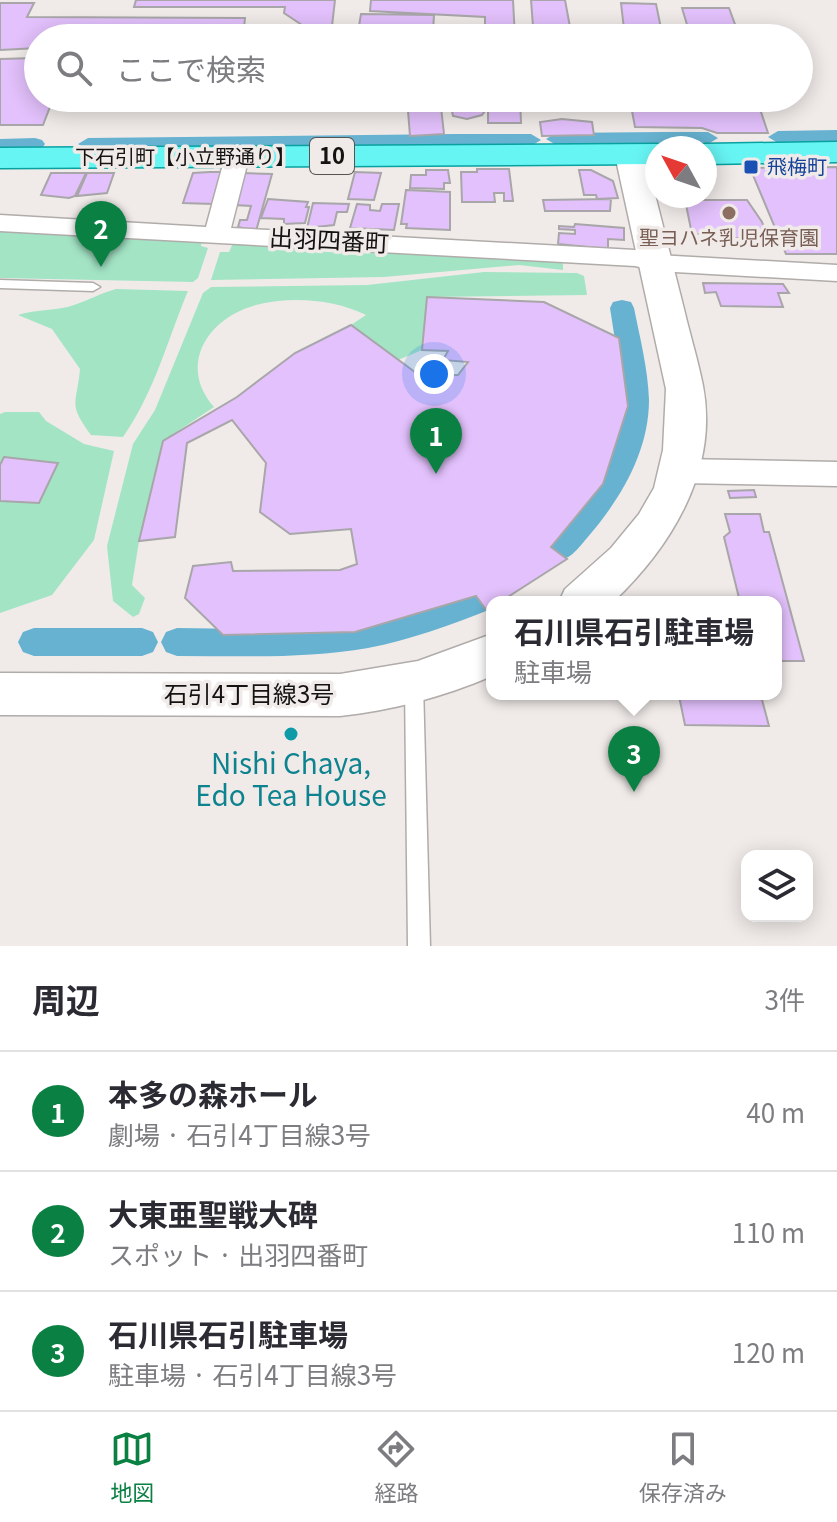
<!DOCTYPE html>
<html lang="ja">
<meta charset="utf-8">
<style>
:root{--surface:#fff;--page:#f7f7f7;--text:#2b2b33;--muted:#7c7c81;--line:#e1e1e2;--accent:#0b8043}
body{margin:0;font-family:Georgia,"Noto Sans JP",serif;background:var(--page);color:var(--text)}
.controls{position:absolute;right:24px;bottom:24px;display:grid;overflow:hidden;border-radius:16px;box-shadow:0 4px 20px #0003}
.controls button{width:72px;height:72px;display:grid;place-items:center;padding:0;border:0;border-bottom:2px solid var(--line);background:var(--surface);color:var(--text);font:40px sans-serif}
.compass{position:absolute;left:645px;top:136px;width:72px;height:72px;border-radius:50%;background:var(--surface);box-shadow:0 4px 20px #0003;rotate:310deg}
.you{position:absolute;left:434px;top:374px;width:28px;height:28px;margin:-20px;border:6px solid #fff;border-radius:50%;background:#1a73e8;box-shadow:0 0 0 12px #1a73e833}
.badge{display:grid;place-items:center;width:52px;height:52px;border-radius:50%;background:var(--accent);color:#fff;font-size:26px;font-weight:700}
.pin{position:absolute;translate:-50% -66px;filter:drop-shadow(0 2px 4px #0008)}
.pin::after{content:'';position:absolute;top:42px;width:28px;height:24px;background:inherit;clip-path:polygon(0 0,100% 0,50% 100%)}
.popup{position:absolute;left:486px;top:596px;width:296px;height:104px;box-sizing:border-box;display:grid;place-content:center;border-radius:16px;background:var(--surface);filter:drop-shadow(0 2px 6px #0005);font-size:26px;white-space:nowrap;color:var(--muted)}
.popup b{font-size:30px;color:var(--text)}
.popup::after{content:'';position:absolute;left:50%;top:100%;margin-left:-16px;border:16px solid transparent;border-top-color:var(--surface)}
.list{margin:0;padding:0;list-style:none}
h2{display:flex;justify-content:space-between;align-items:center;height:104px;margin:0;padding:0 32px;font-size:34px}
h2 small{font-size:26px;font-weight:400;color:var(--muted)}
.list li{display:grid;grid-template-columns:52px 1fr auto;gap:24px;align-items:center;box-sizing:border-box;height:120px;padding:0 32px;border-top:2px solid var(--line)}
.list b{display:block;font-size:30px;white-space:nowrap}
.list p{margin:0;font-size:26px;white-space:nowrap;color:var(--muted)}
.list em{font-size:26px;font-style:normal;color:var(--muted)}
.icon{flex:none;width:44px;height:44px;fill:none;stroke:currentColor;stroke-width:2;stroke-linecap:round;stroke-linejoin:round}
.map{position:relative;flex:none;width:837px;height:946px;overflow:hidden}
.search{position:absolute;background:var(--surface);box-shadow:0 4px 20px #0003;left:24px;right:24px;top:24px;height:88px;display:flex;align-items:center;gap:20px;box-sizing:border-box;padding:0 28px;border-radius:44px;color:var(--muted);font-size:30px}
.sheet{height:464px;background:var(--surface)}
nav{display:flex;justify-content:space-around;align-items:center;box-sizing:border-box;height:112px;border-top:2px solid var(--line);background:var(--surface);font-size:22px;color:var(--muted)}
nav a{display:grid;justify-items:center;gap:4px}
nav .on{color:var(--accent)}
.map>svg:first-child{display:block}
</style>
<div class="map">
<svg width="837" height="946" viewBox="0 0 837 946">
<rect width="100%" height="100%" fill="#f0ebe9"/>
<path fill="#a3e4c5" d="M0,227l202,12 -1,7 7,2 -10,30 -5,4 -193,-4z
M234,241l329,19v10l-44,-5 -135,12 -173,3 9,-28h9z
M484,272l93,1 7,3 3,19 -160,2 -5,53 -24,10 -47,-35 15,-10c-32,-16 -76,-19 -110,-10 -48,13 -79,60 -42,102l-51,34 -24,100 -7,44 13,13 -6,16 -6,3 -20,-16 -6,-55 26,-102 22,-34 48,-117 8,-6 156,-2z
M116,289l72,2c-21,50 -33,100 -65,146l-32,-2c-24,-33 -14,-30 -11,-66l-28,-40 -34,-14c19,-6 39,-4 56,-10 15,-5 27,-12 42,-16z
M5,412h34l7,9 38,23 30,7 -20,89 -42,55 -52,18v-199z"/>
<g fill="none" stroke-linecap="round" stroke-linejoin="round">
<path fill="#67b2d1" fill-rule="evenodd" d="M837,130v12l-59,1 -10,-6 10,-6z
M665,132h43l10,6 -10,6 -152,1 -10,-6 10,-6z
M456,134h75l10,6 -10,6 -443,4 -10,-6 10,-6z
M35,138l7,2 3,4 -3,4 -42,3v-12z
M622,300l9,2 3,6c6,30 14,61 15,92 0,52 -29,100 -62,138 -12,14 -20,27 -40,20l-4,-8c10,-20 30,-34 44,-52 47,-63 34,-118 23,-190l3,-6z
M480,587l11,4 4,9 -4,9c-40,16 -81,31 -123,39 -63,11 -128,8 -191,8l-11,-4 -5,-10 5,-10 11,-4c76,1 153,4 227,-15 26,-7 51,-17 76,-26z
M34,628h108l11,4 5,10 -5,10 -11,4h-108l-11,-4 -5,-10 5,-10z"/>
</g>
<path fill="#e3c1fc" stroke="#a8a6a9" stroke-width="2" d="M136,0h199l-3,26 -27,1 -21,-14 1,-6h-151z
M371,0h142l2,38h-30v-21l-115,-6z
M531,0h34l5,27 -37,-1z
M0,3h34l-7,14 218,1 -2,20h-205v10l-38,2z
M621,3l35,1 7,34h-38z
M682,8h47l11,30h-49z
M361,14l73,1 -1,16h-8v7h-68z
M38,51v47h41l-3,7 -26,2 -7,18h-43v-66l36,-1z
M407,98h33l4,36 -34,2z
M457,98h63l1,25h-33v-16l-6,8 -15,4 -14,-3 -2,-9 6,-4z
M540,98h34v6l-32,1z
M625,98l132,2 11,33h-51l-15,-5 -67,-1 -3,-16 -13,-5z
M562,119l30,3 2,13 -52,1 -2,-14z
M837,167v87h-51l-36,-86z
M477,169h32l4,32h-9v-8h-10l1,9h-33l-1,-30h16z
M426,170h22l2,13h-6v6l-34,-1 1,-13h15z
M579,170h12l22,11 5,17 -21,1 -1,-4h-12z
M210,172h13l-10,32 -30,-1 10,-30z
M355,172l26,1 -7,27 -26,-1z
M51,173h35l-11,23 -6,2 -28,-3z
M87,173h27l-7,20 -30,3z
M243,173l29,1 -16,57 -18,-4 2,-7h7l4,-14 -17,-1z
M406,190l44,2v38l-44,-2 1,-4h-6z
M268,199l40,3 -2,5h3l-4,16 -21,1v-5l-23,-1z
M611,199l-1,12h-65l-2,-11z
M685,200h62l15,22 9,25 -4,1v-5l-16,-1 -3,-4h-15l-3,-4h-38z
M313,203l36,1 -2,8h-10l-3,13 -27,3z
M357,204l13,1v5l10,1 2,-7h17l-5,26 -44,-2z
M575,224l49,4v12l-16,-1v10l-50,-5 1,-11 16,1v-4l-16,-1v-3l15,1z
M703,283l80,1 6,9h-11l5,14 -62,-1 -5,-14 -11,1z
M427,297l117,5 75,36 9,68 -25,78 -52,63 16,12 -67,43h-8v5l-5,4 -11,-15 -121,36 -132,3 -38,-37 8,-32 38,-4 2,9 107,-1 17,-6 -6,-35 -61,5 -30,-22 6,-49 -34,-43 -45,23 -12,94 -36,4 24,-100 74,-44 58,-44 56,-28 68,50h39l10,-13 -25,-2 5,-9 -26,-1z
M4,457l54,6 -19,40 -39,-2v-36z
M754,490l2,7 -26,1 -2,-7z
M725,514h35l4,18h5l35,129h-28v-59h-36l-16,-65 6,-5z
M679,696h82l8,30 -84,-1z"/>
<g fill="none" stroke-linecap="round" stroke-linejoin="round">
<g stroke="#b0acaa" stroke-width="3">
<path id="service" d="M0,280l93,3 7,4 -7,4 -93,-3z
M414,676l7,2 2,6 7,262h-22l-3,-262 2,-6z"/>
</g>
<g stroke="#b0acaa" stroke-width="3">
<path id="minor" d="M237,150l8,2 4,5 -18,71 404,22 22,5 180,10v16l-180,-10 -22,-5 -635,-35v-16l206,12 19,-70 4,-5z
M679,459l158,3v24l-158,-3 -11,-3 -5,-9 5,-9z"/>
</g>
<g stroke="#b0acaa" stroke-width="3">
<path id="tertiary" d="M630,146l10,3 5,6c13,51 26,103 39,154 6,26 14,51 19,77 16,84 -32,161 -90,216h-54l6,-13 46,-41 28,-34 15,-26 9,-38 3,-61 -51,-234 5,-6z
M492,634v42c-49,21 -99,34 -152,40l-340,-1v-42l340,1 78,-13z"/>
</g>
<g stroke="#08a1a0" stroke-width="3">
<path id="primary" d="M837,142v20l-132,2v-16h-12l12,-4z
M657,144l12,4h-12v16l-657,4v-20z"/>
</g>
<use href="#service" fill="#fff" fill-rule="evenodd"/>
<use href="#minor" fill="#fff" fill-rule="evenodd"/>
<use href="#tertiary" fill="#fff" fill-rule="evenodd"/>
<use href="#primary" fill="#67f5f4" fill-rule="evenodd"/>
</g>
<rect fill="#1a4fb4" stroke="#f0ebe9" stroke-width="3" x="743" y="159" width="16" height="16" rx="4"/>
<circle fill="#8d6e63" stroke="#f0ebe9" stroke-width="3" cx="729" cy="213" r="8"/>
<circle fill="#0f9aa8" stroke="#f0ebe9" stroke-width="3" cx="291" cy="734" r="8"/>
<g text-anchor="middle" stroke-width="7" stroke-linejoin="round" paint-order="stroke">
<g font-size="20" fill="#141312" stroke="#f0ebe9">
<text x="185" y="164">下石引町【小立野通り】</text>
</g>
<g font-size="20" fill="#164399" stroke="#f0ebe9" text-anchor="start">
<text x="767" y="174">飛梅町</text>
</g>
<g font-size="20" fill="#785e54" stroke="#f0ebe9">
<text x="729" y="245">聖ヨハネ乳児保育園</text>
</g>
<rect fill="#f0ebe9" stroke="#565452" stroke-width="2" x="310" y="138" width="44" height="36" rx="6"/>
<g font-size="22" font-weight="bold" fill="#141312">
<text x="332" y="164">10</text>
</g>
<g font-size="24" fill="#141312" stroke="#f0ebe9">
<text transform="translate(329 241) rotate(3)" y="8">出羽四番町</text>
<text x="249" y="703">石引4丁目線3号</text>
</g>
<g font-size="28" fill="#0d838f" stroke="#f0ebe9">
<text x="291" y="774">Nishi Chaya,<tspan x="291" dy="32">Edo Tea House</tspan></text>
</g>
</g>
</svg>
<div class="controls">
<button><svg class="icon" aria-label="layers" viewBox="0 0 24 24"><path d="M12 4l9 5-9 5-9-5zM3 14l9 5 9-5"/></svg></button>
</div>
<svg class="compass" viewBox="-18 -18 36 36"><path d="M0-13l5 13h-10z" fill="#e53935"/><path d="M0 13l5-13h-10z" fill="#7c7c81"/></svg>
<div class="you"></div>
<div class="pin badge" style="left:436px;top:474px">1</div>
<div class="pin badge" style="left:101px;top:267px">2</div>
<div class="pin badge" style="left:634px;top:792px">3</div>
<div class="popup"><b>石川県石引駐車場</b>駐車場</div>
<div class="search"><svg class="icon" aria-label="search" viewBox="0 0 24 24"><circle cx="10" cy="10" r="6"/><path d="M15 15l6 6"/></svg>ここで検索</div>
</div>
<section class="sheet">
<h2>周辺<small>3件</small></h2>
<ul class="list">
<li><span class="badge">1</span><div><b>本多の森ホール</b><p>劇場 · 石引4丁目線3号</p></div><em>40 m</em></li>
<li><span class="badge">2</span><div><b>大東亜聖戦大碑</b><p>スポット · 出羽四番町</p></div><em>110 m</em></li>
<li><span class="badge">3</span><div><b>石川県石引駐車場</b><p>駐車場 · 石引4丁目線3号</p></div><em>120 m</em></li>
</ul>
</section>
<nav>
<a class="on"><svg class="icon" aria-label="map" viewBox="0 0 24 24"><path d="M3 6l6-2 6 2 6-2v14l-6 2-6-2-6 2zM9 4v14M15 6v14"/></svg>地図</a>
<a><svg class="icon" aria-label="directions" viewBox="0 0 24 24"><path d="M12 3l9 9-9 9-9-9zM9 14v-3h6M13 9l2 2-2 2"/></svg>経路</a>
<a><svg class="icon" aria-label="saved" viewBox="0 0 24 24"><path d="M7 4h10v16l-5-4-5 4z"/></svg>保存済み</a>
</nav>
